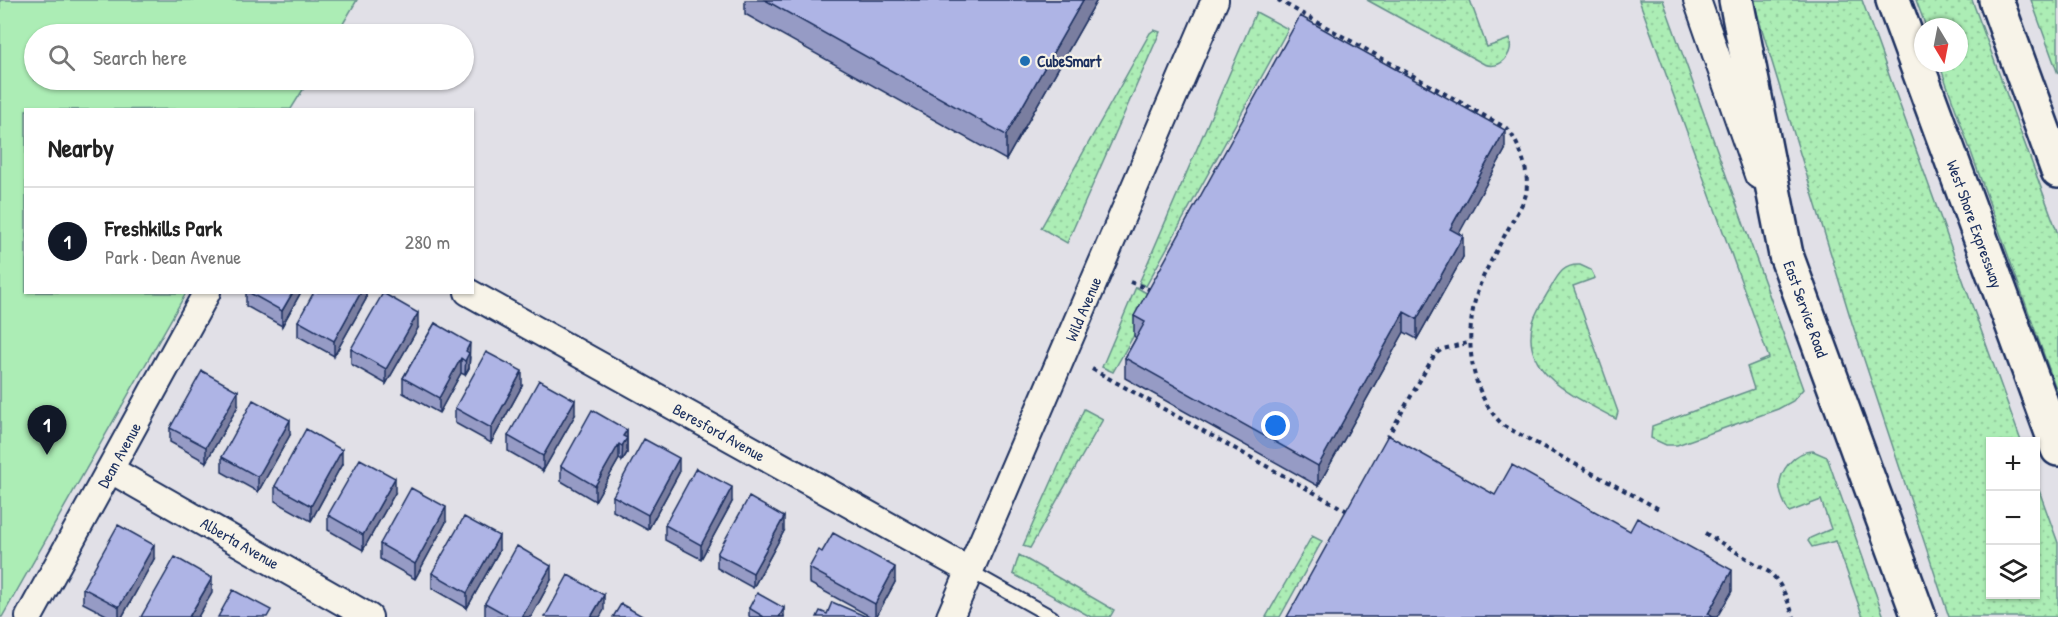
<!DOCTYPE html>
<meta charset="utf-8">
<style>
:root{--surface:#fff;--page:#f2f2f2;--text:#222;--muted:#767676;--line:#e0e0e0;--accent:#111827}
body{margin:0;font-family:"Patrick Hand",sans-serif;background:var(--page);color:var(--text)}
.controls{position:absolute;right:18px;bottom:18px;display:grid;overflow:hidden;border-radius:0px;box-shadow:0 2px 4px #0004}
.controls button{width:54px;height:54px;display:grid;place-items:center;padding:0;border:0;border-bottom:2px solid var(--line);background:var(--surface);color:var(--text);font:30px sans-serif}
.compass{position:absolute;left:1914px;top:18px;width:54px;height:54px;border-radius:50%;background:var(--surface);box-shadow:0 2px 4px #0004;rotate:170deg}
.you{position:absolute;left:1276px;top:426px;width:21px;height:21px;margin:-15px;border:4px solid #fff;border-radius:50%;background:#1a73e8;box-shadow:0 0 0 9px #1a73e833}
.badge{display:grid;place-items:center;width:39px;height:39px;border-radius:50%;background:var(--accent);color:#fff;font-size:20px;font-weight:700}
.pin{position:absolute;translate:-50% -50px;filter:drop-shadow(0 2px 3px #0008)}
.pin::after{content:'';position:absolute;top:32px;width:21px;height:18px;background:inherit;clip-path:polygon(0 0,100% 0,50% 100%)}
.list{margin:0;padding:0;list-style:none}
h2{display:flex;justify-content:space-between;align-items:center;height:78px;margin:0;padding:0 24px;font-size:26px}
h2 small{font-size:20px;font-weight:400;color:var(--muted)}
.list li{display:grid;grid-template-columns:39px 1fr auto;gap:18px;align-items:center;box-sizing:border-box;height:108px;padding:0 24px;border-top:2px solid var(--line)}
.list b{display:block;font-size:22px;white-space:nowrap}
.list p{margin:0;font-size:20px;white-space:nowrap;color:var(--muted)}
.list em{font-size:20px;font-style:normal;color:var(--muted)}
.icon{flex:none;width:33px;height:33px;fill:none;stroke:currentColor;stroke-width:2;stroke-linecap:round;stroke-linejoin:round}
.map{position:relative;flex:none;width:2058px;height:617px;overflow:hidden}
.search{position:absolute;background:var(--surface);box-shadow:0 2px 4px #0004;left:24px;top:24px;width:450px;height:66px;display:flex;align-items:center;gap:15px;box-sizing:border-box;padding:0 21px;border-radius:33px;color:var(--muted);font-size:22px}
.panel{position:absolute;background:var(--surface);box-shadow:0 2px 4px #0004;left:24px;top:108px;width:450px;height:186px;border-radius:0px}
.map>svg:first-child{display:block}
</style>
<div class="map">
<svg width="2058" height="617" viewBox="0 0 2058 617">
<defs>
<pattern id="grass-dots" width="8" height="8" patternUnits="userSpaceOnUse" patternTransform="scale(1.5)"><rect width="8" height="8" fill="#acedb5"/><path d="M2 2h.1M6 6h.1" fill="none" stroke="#93cc9e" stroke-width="1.8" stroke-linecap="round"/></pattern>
</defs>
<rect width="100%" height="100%" fill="#e1e0e7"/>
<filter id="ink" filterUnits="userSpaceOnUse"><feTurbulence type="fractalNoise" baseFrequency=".0167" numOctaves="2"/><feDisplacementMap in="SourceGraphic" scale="12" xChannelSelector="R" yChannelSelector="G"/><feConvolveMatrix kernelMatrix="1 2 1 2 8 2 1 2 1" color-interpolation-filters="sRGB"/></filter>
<g filter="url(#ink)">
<path fill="url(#grass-dots)" stroke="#648e8a" stroke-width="1.5" d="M1367,0h103l17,47 23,-8c3,16 -9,31 -26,25z
M1639,0h24l140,389 -10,12 -15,8 -101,36h-11l-15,-7 1,-12 102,-37 -7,-22 22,-9z
M1753,0h109l159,441 -31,1v152h46v-112l22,61v74h-109l-97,-294z
M1916,0h56l86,234v160l-119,-331h20v-36h-33z
M2031,0h27v74l-25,-69z
M1256,12l32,17 -142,257 -7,-3z
M1154,30l6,2 -93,211 -26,-15 109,-195z
M1580,265l11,5 4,8 -22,8 45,126 -2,7c-37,-21 -97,-43 -83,-97 3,-11 11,-23 17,-33 8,-14 13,-25 30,-24z
M1136,287l19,11 -42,74 -11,-5z
M1084,409l19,10 -73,129 -7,-2z
M1813,451l14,6 57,160h-21l-27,-76 -24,6 -4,-6 2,-3 21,-9 -10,-29 -32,12c-4,-7 -8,-15 -9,-23 -2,-18 15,-38 33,-38z
M1312,536l10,5 -42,76h-14z
M1019,555l95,55 -4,7h-19l-78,-43z"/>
<path fill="#acedb5" stroke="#648e8a" stroke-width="1.5" d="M0,0h357l-20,34h-303v46h275l-18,29 -265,1v182l160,1 -184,324h-2z"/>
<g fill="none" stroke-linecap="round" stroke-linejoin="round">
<g stroke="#1b2f5e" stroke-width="16">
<path id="service" d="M970,571l82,46"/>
</g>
<g stroke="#1b2f5e" stroke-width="30">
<path id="minor" d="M1697,0l61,175
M468,292l502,279
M111,470l258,147
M29,617l178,-325
M950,617l265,-617"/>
</g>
<g stroke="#1b2f5e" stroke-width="38">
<path id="secondary" d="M1786,255l133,362"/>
</g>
<g stroke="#1b2f5e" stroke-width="38">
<path id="motorway" d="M1736,0l50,255
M1893,0l165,449
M1996,0l62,171"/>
</g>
<path stroke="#1b2f5e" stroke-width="4" stroke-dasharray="4.5 4.5" stroke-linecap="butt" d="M1278,0l230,129c12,17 22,43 18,65 -2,8 -8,17 -12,24 -10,19 -21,38 -30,57 -22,47 -19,115 20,151l155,83
M1130,282l21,8
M1092,369l255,142
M1387,438l48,-84 8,-5 28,-7
M1705,533l64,39c14,12 18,28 25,45"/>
<use href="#service" stroke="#f7f3e8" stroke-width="12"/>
<use href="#minor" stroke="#f7f3e8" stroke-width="26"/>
<use href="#secondary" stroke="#f7f3e8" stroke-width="33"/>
<use href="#motorway" stroke="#f7f3e8" stroke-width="33"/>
</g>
<path fill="#969bc5" stroke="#1b2f5e" stroke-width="1.5" d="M745,0h352l-91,160 -261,-146z
M1505,150l-47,84 5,23 -46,82 -13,-7 -86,154 -193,-108v-20l11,-20 -2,-2v-20z
M246,292h55l-19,34 -36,-20z
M366,292v7l-32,57 -36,-20v-15z
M435,323l35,34 -1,11 -4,7 -4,-2 -22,40 -36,-20v-15z
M418,328l-32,56 -35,-20v-15z
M522,386l-31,57 -36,-20v-15z
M238,406l-32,56 -36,-20v-14z
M575,415l-32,56 -35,-20v-15z
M627,430v23l-5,8 -3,-2 -24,42 -34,-20v-15z
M290,435l-32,57 -36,-20v-15z
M342,464l-31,57 -36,-20v-15z
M679,473l-31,57 -35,-19v-15z
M395,493l-32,57 -35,-20v-15z
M732,502l-31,57 -36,-19v-15z
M446,522l-31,57 -35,-20v-15z
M784,531l-31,57 -36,-20v-14z
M499,551l-32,57 -35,-20v-15z
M154,559l-32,58h-12l-27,-14v-15z
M809,568l86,14 -19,35h-5l-62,-34z
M551,580l-20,37h-46v-14z
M749,608l35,8v1h-34l-1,-1z"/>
<path fill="#7a7ea0" stroke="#1b2f5e" stroke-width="1.5" d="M1083,0h14l-91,160v-25z
M1505,130v20l-55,100v-21z
M1463,236v21l-46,82v-20z
M293,292h8l-19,34v-15z
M361,292h5v7l-32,57v-15z
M1404,312v20l-86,154v-20z
M418,313v15l-32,56v-15z
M470,343l-1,25 -4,7 1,-24z
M461,358v15l-22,40v-15z
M522,371v15l-31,57v-15z
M238,391v15l-32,56v-15z
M575,400v15l-32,56v-15z
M290,420v15l-32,57v-15z
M627,430v23l-5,8 1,-25z
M619,444v15l-24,42v-15z
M342,450v14l-31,57v-15z
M679,458v15l-31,57v-15z
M395,478v15l-32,57v-15z
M732,487v15l-31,57v-14z
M446,507v15l-31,57v-15z
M784,517v14l-31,57v-15z
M499,536v15l-32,57v-15z
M154,545v14l-32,58h-3v-10z
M551,566v14l-20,37h-9z
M895,567v15l-19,35h-1v-13z
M1732,570v21l-15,26h-9v-3z
M212,578v15l-14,24h-9z
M604,595v15l-4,7h-9z
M784,608v9h-5z"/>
<path fill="#aeb4e5" stroke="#1b2f5e" stroke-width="1.5" d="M765,0h318l-77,135z
M1300,16l205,114 -55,99 13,7 -46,83 -13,-7 -86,154 -193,-108 20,-36 -11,-6z
M248,292h45l-11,19z
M314,292h47l-27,49 -36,-20z
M383,293l35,20 -32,56 -35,-20z
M435,323l35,20 -4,8 3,2 -4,8 -4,-3 -22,40 -36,-20z
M486,352l36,19 -31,57 -36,-20z
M202,371l36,20 -32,56 -36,-19z
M539,380l36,20 -32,56 -35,-20z
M253,400l37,20 -32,57 -36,-20z
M592,410l35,20 -4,6 4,2 -5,8 -3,-2 -24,42 -34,-20z
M306,429l36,21 -31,56 -36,-20z
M1388,435l107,60 17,-30 118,66 7,-13 95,52 -24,44 5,3h-426z
M644,439l35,19 -31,57 -35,-19z
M360,459l35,19 -32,57 -35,-20z
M696,468l36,19 -31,58 -36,-20z
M411,488l35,19 -31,57 -35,-20z
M749,497l35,20 -31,56 -36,-19z
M464,517l35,19 -32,57 -35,-20z
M118,525l36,20 -35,62 -36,-19z
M833,533l62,34 -20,37 -66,-36 10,-18 3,2z
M517,546l34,20 -29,51h-12l-25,-14z
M175,557l37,21 -23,39h-48z
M568,575l36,20 -13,22h-46z
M233,590l38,20 -4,7h-49z
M757,593l27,15 -5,9h-15l-15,-9z
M832,602l35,15h-50l3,-6 7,3z
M621,604l23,13h-31z"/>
</g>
<circle fill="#1f6fb2" stroke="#f7f3e8" stroke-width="2" cx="1025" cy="61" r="6"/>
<g text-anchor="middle" stroke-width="4.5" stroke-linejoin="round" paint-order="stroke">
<g font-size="16" font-weight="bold" fill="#1b2f5e" stroke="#f7f3e8" text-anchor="start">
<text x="1037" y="67">CubeSmart</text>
</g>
<g font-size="16" fill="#1b2f5e" stroke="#f7f3e8">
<text transform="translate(1975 224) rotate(70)" y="6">West Shore Expressway</text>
<text transform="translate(1083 309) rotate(-67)" y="6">Wild Avenue</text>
<text transform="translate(1806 309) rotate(70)" y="6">East Service Road</text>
<text transform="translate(719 432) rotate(29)" y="6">Beresford Avenue</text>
<text transform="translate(119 455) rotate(-61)" y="6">Dean Avenue</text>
<text transform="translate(240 543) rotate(30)" y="6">Alberta Avenue</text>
</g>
</g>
</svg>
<div class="controls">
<button>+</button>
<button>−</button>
<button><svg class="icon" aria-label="layers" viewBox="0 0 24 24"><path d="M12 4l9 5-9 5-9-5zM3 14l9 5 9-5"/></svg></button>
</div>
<svg class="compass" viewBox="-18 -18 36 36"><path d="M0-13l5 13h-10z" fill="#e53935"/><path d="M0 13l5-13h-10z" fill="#767676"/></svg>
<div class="you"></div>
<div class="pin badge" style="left:47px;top:455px">1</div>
<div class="search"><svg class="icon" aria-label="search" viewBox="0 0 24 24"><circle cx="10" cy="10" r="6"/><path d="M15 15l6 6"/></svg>Search here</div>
<section class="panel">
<h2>Nearby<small></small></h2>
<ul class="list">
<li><span class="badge">1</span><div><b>Freshkills Park</b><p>Park · Dean Avenue</p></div><em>280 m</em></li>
</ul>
</section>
</div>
